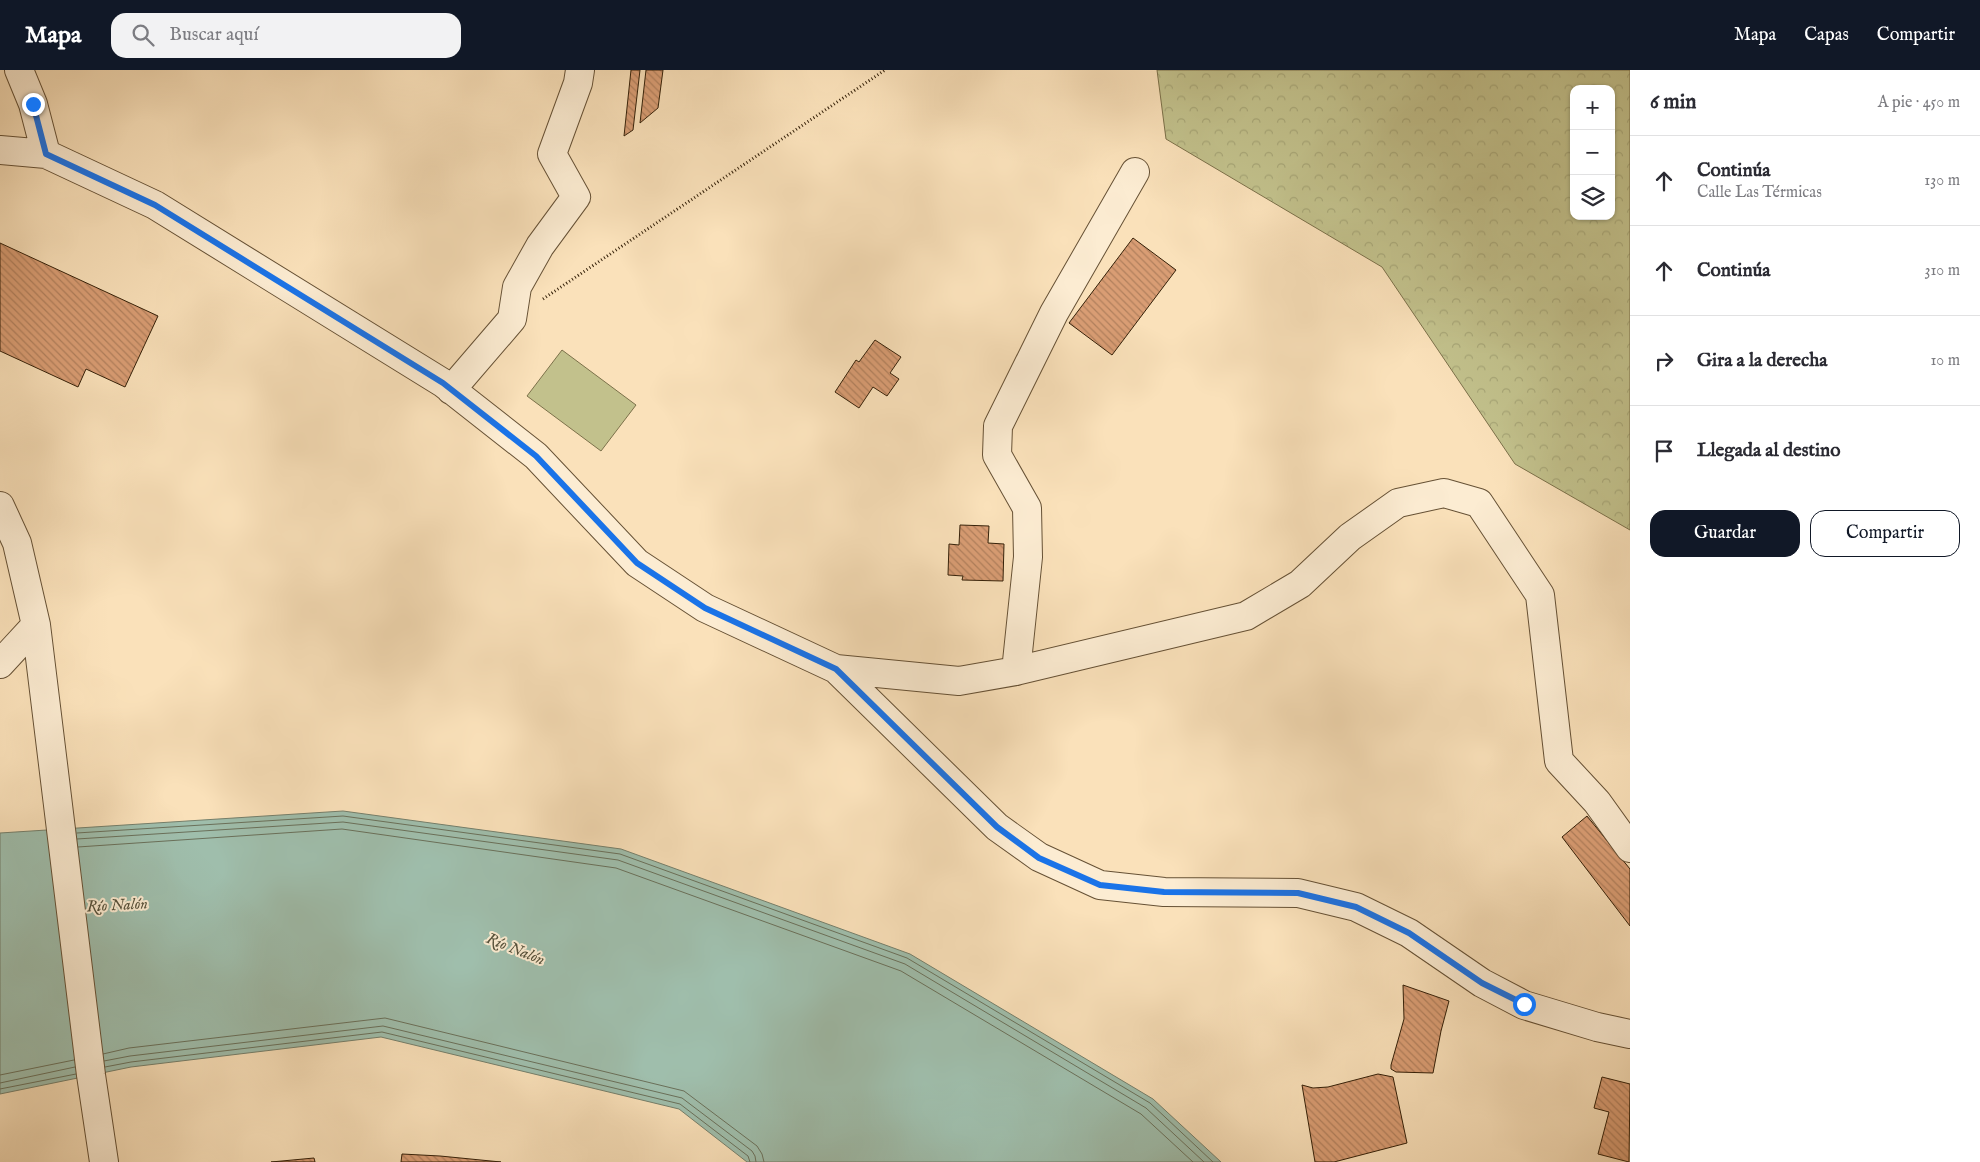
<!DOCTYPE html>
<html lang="es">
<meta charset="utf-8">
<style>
:root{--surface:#fff;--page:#f2f2f3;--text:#2b2b33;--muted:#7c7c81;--line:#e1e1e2;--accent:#111827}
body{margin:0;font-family:"IM FELL English",serif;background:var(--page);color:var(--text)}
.controls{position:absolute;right:15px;top:15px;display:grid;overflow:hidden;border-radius:10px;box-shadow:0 1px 4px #0004}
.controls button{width:45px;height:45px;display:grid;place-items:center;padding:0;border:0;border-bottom:1px solid var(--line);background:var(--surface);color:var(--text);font:25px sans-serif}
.stop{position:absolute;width:15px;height:15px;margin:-11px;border:4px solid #1a73e8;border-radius:50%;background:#fff}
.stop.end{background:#1a73e8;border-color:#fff;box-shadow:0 1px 5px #0008}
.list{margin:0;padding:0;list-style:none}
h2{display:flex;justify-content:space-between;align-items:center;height:65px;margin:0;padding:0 20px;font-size:21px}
h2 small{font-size:16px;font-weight:400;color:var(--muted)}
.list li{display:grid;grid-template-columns:32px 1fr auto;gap:15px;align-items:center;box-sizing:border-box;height:90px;padding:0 20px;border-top:1px solid var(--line)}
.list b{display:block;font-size:19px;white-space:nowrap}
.list p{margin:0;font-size:16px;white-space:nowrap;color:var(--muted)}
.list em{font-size:16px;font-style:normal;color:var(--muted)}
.actions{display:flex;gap:10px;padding:15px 20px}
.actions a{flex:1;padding:11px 0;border:1px solid var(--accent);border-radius:15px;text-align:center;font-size:18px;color:var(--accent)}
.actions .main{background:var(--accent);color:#fff}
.icon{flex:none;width:28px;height:28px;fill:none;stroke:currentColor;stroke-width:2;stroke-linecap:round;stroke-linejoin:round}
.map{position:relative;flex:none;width:1630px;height:1092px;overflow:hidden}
header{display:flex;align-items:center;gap:30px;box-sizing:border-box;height:70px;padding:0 25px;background:var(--accent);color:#fff}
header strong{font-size:24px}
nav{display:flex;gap:28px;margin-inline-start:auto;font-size:18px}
.search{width:350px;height:45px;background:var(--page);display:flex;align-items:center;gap:12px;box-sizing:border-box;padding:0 18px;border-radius:15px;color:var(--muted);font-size:19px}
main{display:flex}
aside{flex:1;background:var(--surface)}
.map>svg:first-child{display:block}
</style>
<header>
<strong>Mapa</strong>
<div class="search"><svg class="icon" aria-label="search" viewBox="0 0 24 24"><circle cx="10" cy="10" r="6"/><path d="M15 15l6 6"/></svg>Buscar aquí</div>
<nav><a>Mapa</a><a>Capas</a><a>Compartir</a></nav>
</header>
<main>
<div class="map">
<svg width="1630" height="1092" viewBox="0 0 1630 1092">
<defs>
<pattern id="forest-crowns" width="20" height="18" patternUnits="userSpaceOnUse" patternTransform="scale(1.25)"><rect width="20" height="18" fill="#c2c18c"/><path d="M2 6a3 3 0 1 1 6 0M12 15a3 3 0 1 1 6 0" fill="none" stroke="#a7a677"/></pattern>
<pattern id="building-back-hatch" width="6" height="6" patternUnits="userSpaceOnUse" patternTransform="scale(1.25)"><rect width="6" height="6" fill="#d99d74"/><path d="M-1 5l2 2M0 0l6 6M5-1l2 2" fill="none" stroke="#b1805d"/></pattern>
</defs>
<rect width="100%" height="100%" fill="#fae1ba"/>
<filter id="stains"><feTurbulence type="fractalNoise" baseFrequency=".004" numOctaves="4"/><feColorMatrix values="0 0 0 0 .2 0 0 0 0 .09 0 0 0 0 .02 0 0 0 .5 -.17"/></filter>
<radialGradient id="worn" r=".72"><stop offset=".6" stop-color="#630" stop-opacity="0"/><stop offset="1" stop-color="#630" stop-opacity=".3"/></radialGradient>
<path fill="#c2c18c" stroke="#7c714a" d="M562,280l74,55 -35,46 -74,-55z"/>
<path fill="url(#forest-crowns)" stroke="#7c714a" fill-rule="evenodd" d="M1157,0h473v460l-115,-66 -133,-197 -216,-128zM1574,19h37v127h-37z"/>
<path fill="#9fbeac" stroke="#757f6b" d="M343,741l278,38 289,105 243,145 68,63h-474l-68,-53 -298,-72 -250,30 -131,27v-261z"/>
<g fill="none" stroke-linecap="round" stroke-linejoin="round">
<path stroke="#6a705a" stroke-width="1" d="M77,763l266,-17 277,38 287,104 243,145 63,59
M77,769l266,-17 275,38 287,104 241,144 58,54
M78,777l264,-18 274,39 285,103 240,143 52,48
M103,984l26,-6 256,-30 299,73 73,55 5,8 2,8
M104,991l26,-5 253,-30 299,72 70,53 3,5 1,6
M105,997l26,-5 251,-30 298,72 68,52 2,6
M0,1005l74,-15
M0,1013l75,-16
M0,1019l76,-15"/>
</g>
<path fill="url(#building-back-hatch)" stroke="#352109" d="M631,0h9l-7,60 -9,6z
M646,0h17l-5,38 -18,15z
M1133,168l43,32 -64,85 -43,-32z
M0,173l158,73 -33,71 -39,-18 -8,18 -78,-36z
M875,270l26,17 -11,16 9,6 -12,17 -14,-9 -14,21 -24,-16 21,-32 3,2z
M960,455l29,1 -1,17 16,1 -1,37 -41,-1 1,-4 -15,-1 1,-31 10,1z
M1587,746l43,53v57l-68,-89z
M1403,915l46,16 -8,30 -8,42 -37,-1 -5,-3v-4l13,-46z
M1378,1004l15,3 14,66 -73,19h-19l-13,-77 11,3 15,-1z
M1602,1007l28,7 -1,78 -31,-8 11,-42 -15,-4z
M402,1084l38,2 61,6h-100z
M314,1088l1,4h-44z"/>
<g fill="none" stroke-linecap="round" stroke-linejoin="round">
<g stroke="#665135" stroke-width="30">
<path id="minor" d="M19,0l14,34 13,50
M0,80l46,4 109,51 288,178 93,73 101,107 68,45 131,61 161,158 42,30 61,28 64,7 134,1 58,14 53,26 73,50 42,22 73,22 33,7
M451,320l61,-71 5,-32 23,-41 36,-49 -24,-43 26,-71 2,-13
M0,436l17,37 19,82 55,450 13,87
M0,594l36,-39
M836,599l123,12 57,-10 230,-55 54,-32 50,-47 48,-34 46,-10 35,10 61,92 19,166 38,41 33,46
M1016,601l12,-114 -1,-49 -30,-53 1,-29 56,-113 81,-141"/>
</g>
<path stroke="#352109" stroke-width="3" stroke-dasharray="1 2.5" stroke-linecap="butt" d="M543,229l342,-229"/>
<use href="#minor" stroke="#fcecd2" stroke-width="28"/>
</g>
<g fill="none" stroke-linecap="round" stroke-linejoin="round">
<path stroke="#1a73e8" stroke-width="6" d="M33,34l13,50 109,51 288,178 93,73 101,107 68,45 131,61 161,158 42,31 61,27 64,7 134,1 58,14 53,26 73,50 42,21"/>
</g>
<g text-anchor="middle" stroke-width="4" stroke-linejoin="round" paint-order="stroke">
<g font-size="16" font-style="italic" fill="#55503a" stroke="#fcecd2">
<text transform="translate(117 834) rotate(-3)" y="6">Río Nalón</text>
<text transform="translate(516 878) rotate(22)" y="6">Río Nalón</text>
</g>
</g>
<rect width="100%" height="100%" filter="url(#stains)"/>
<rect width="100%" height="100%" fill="url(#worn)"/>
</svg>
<div class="controls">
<button>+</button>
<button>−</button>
<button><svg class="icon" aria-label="layers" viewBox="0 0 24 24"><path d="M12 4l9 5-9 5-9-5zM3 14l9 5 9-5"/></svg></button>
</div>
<div class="stop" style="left:1524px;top:934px"></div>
<div class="stop end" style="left:33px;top:34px"></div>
</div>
<aside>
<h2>6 min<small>A pie · 450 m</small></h2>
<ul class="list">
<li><svg class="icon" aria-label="ahead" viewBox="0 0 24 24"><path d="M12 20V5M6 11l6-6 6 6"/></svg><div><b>Continúa</b><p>Calle Las Térmicas</p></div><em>130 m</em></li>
<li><svg class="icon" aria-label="ahead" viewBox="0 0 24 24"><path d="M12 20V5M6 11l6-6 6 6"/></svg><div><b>Continúa</b></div><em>310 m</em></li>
<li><svg class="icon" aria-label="right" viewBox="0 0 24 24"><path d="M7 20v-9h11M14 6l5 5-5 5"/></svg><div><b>Gira a la derecha</b></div><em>10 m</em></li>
<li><svg class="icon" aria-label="arrive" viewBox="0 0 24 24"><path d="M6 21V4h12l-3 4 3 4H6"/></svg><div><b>Llegada al destino</b></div></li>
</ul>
<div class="actions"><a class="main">Guardar</a><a>Compartir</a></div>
</aside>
</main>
